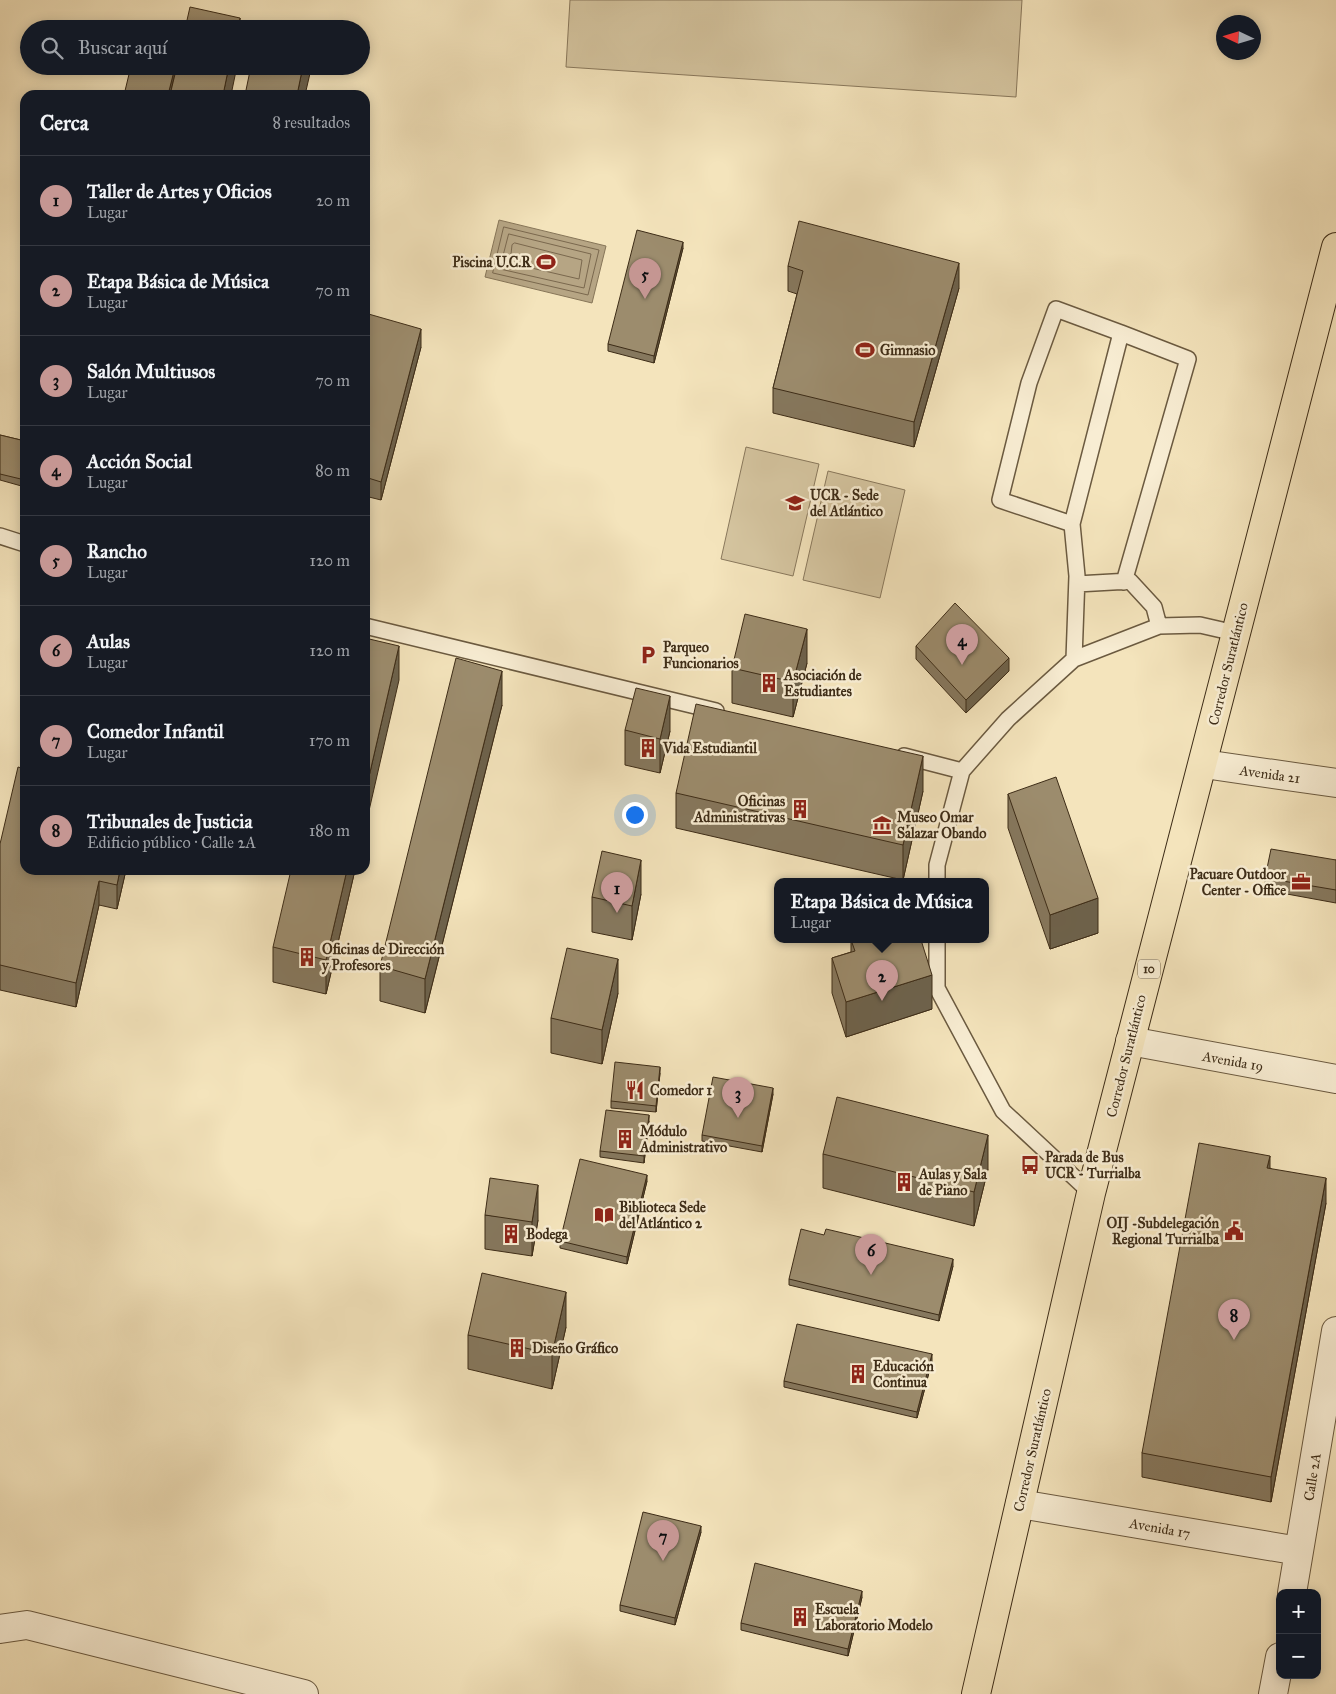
<!DOCTYPE html>
<html lang="es">
<meta charset="utf-8">
<style>
:root{--surface:#171b24;--page:#20242c;--text:#f1f3f6;--muted:#9ea1a6;--line:#363941;--accent:#c59692}
body{margin:0;font-family:"IM FELL Great Primer",serif;background:var(--page);color:var(--text)}
.controls{position:absolute;right:15px;bottom:15px;display:grid;overflow:hidden;border-radius:10px;box-shadow:0 2px 12px #0003}
.controls button{width:45px;height:45px;display:grid;place-items:center;padding:0;border:0;border-bottom:1px solid var(--line);background:var(--surface);color:var(--text);font:25px sans-serif}
.compass{position:absolute;left:1216px;top:15px;width:45px;height:45px;border-radius:50%;background:var(--surface);box-shadow:0 2px 12px #0003;rotate:274deg}
.you{position:absolute;left:634px;top:814px;width:18px;height:18px;margin:-12px;border:4px solid #fff;border-radius:50%;background:#1a73e8;box-shadow:0 0 0 8px #1a73e833}
.badge{display:grid;place-items:center;width:32px;height:32px;border-radius:50%;background:var(--accent);color:#111;font-size:16px;font-weight:700}
.pin{position:absolute;translate:-50% -41px;filter:drop-shadow(0 1px 2px #0008)}
.pin::after{content:'';position:absolute;top:26px;width:18px;height:15px;background:inherit;clip-path:polygon(0 0,100% 0,50% 100%)}
.popup{position:absolute;left:774px;top:878px;width:215px;height:65px;box-sizing:border-box;display:grid;place-content:center;border-radius:10px;background:var(--surface);filter:drop-shadow(0 1px 4px #0005);font-size:16px;white-space:nowrap;color:var(--muted)}
.popup b{font-size:19px;color:var(--text)}
.popup::after{content:'';position:absolute;left:50%;top:100%;margin-left:-10px;border:10px solid transparent;border-top-color:var(--surface)}
.list{margin:0;padding:0;list-style:none}
h2{display:flex;justify-content:space-between;align-items:center;height:65px;margin:0;padding:0 20px;font-size:21px}
h2 small{font-size:16px;font-weight:400;color:var(--muted)}
.list li{display:grid;grid-template-columns:32px 1fr auto;gap:15px;align-items:center;box-sizing:border-box;height:90px;padding:0 20px;border-top:1px solid var(--line)}
.list b{display:block;font-size:19px;white-space:nowrap}
.list p{margin:0;font-size:16px;white-space:nowrap;color:var(--muted)}
.list em{font-size:16px;font-style:normal;color:var(--muted)}
.icon{flex:none;width:28px;height:28px;fill:none;stroke:currentColor;stroke-width:2;stroke-linecap:round;stroke-linejoin:round}
.map{position:relative;flex:none;width:1336px;height:1694px;overflow:hidden}
.search{position:absolute;background:var(--surface);box-shadow:0 2px 12px #0003;left:20px;top:20px;width:350px;height:55px;display:flex;align-items:center;gap:12px;box-sizing:border-box;padding:0 18px;border-radius:28px;color:var(--muted);font-size:19px}
.panel{position:absolute;background:var(--surface);box-shadow:0 2px 12px #0003;left:20px;top:90px;width:350px;height:785px;border-radius:15px}
.map>svg:first-child{display:block}
</style>
<div class="map">
<svg width="1336" height="1694" viewBox="0 0 1336 1694">
<rect width="100%" height="100%" fill="#f4e4bc"/>
<filter id="stains"><feTurbulence type="fractalNoise" baseFrequency=".004" numOctaves="4"/><feColorMatrix values="0 0 0 0 .2 0 0 0 0 .09 0 0 0 0 .02 0 0 0 .5 -.17"/></filter>
<radialGradient id="worn" r=".72"><stop offset=".6" stop-color="#630" stop-opacity="0"/><stop offset="1" stop-color="#630" stop-opacity=".3"/></radialGradient>
<path fill="#d5c5a0" stroke="#89785c" d="M570,0h452l-6,97 -450,-30z
M746,447l73,17 -26,112 -72,-17z
M828,471l77,19 -25,108 -77,-18z"/>
<path fill="#b6a584" stroke="#867558" d="M499,220l107,26 -14,57 -107,-26z"/>
<g fill="none" stroke-linecap="round" stroke-linejoin="round">
<path stroke="#7a684e" stroke-width="1" d="M504,227l95,23 -11,45 -95,-22z
M509,234l82,20 -7,34 -84,-19z
M515,243l67,17 -3,19 -69,-16 2,-18z"/>
<g stroke="#6b5a40" stroke-width="18">
<path id="lane" d="M1072,524l49,-191 67,26 -64,223
M0,536l25,8
M365,626l351,85
M1159,626l41,-1 35,8
M1074,659l3,-83 -5,-52 -72,-24 29,-117 27,-74 65,24
M904,756l58,15
M937,882v-17l25,-94 46,-52 66,-60 85,-33 -5,-19 -24,-26 -53,3
M937,940v48l66,123 88,82"/>
</g>
<g stroke="#6b5a40" stroke-width="30">
<path id="street" d="M1204,764l132,19
M1130,1041l206,38
M1020,1504l279,47
M1292,1593l44,-262
M0,1629l27,-4 277,69
M1273,1694l7,-37"/>
</g>
<g stroke="#3d2c17" stroke-width="30">
<path id="primary" d="M976,1694l115,-501 245,-946"/>
</g>
<use href="#lane" stroke="#f8edd3" stroke-width="15"/>
<use href="#street" stroke="#f8edd3" stroke-width="28"/>
<use href="#primary" stroke="#f4e4bc" stroke-width="28"/>
</g>
<path fill="#86785e" stroke="#3d2c17" d="M683,248l-29,115 -46,-12v-7z
M788,266l171,22 -45,159 -141,-34v-25l24,-94 -9,-3z
M365,313l56,34 -40,153 -16,-4z
M0,435l25,6v46l-25,-7z
M916,646l93,25 -43,42 -50,-54z
M807,663l-14,54 -61,-14v-35z
M502,705l-77,308 -45,-12v-35z
M625,730l45,1 -10,42 -35,-8z
M923,791l-20,89 -227,-52v-35z
M1008,794l90,139 -48,16 -42,-121z
M0,844l25,26h101l-9,39 -18,-4 -23,102 -76,-17z
M1336,860v43l-71,-13v-12z
M355,870l-29,124 -53,-12v-35z
M641,894l-9,46 -40,-8v-35z
M851,940l81,69 -86,28 -14,-44v-35l19,-6z
M618,993l-16,71 -51,-11v-35z
M660,1073l-4,39 -45,-4v-7z
M773,1094l-11,58 -60,-11v-6z
M649,1121l-5,42 -44,-6v-6z
M823,1154l165,15 -14,57 -151,-38z
M1270,1168l56,35 -55,299 -129,-25v-24z
M647,1181l-20,83 -67,-16v-7z
M485,1215l53,5 -6,36 -47,-7z
M953,1266l-14,55 -150,-36v-6z
M566,1327l-14,62 -84,-20v-34z
M932,1361l-15,57 -133,-31v-6z
M701,1532l-26,93 -55,-14v-6z
M862,1597l-14,59 -107,-26v-7z"/>
<path fill="#6d624c" stroke="#3d2c17" d="M240,18v11h-2z
M229,66h8l-6,29h-8z
M303,66h8v3l-6,26h-8z
M175,67v6l-5,22h-2z
M683,242v6l-29,115v-7z
M959,263v25l-45,159v-25z
M421,329v18l-40,153v-18z
M807,629v34l-14,54v-35z
M399,646v34l-34,148v-34z
M1009,658v13l-43,42v-13z
M502,671v34l-77,308v-34z
M670,696v35l-10,42v-34z
M923,756v35l-20,89v-35z
M641,860v34l-9,46v-34z
M120,870h6l-9,39v-24z
M347,870h8l-29,124v-34z
M99,881v24l-23,102v-24z
M1098,898v35l-48,16v-34z
M618,959v34l-16,71v-34z
M932,975v34l-86,28v-35z
M660,1067v6l-4,39v-6z
M773,1088v6l-11,58v-6z
M649,1115v6l-5,42v-7z
M988,1135v34l-14,57v-34z
M1270,1156v25l-3,-13z
M647,1175v6l-20,83v-7z
M1326,1178v25l-55,299v-25z
M538,1185v35l-6,36v-34z
M953,1259v7l-14,55v-6z
M566,1292v35l-14,62v-35z
M932,1354v7l-15,57v-6z
M701,1526v6l-26,93v-7z
M862,1591v6l-14,59v-7z"/>
<path fill="#9c8c6d" stroke="#3d2c17" d="M190,7l50,11 -2,11h-53z
M261,23l25,6h-26z
M131,66l44,1 -7,28h-44z
M177,66h52l-6,29h-53z
M251,66h52l-6,29h-52z
M799,221l160,42 -45,159 -141,-34 30,-117 -15,-5z
M637,230l46,12 -29,114 -46,-12z
M365,313l56,16 -40,153 -16,-5z
M0,435l25,6v39l-25,-6z
M955,603l54,55 -43,42 -50,-54z
M745,614l62,15 -14,53 -61,-14z
M365,638l34,8 -34,148z
M456,658l46,13 -77,308 -45,-13z
M636,688l34,8 -10,43 -35,-9z
M696,704l227,52 -20,89 -227,-52z
M18,767l7,2v101h95l-3,15 -18,-4 -23,102 -76,-18v-121z
M1056,777l42,121 -48,17 -42,-121z
M1271,849l65,11v30l-71,-12z
M602,851l39,9 -9,46 -40,-9z
M291,870h56l-21,90 -53,-13z
M851,940h70l11,35 -86,27 -14,-44 23,-7z
M567,948l51,11 -16,71 -51,-12z
M615,1062l45,5 -4,39 -45,-5z
M713,1077l60,11 -11,58 -60,-11z
M837,1097l151,38 -14,57 -151,-38z
M606,1110l43,5 -5,41 -44,-5z
M1199,1143l71,13 -3,12 59,10 -55,299 -129,-24z
M580,1159l67,16 -20,82 -67,-16z
M490,1178l48,7 -6,37 -47,-7z
M801,1229l23,6 2,-6 127,30 -14,56 -150,-36z
M482,1273l84,19 -14,62 -84,-19z
M797,1324l135,30 -15,58 -133,-31z
M643,1512l58,14 -26,92 -55,-13z
M755,1563l107,28 -14,58 -107,-26z"/>
<defs>
<g id="stadium-bare" transform="scale(1.5)"><path d="M0-5a6.5 5 0 1 0 0 10a6.5 5 0 1 0 0-10ZM-3.5-1.8h7v3.6h-7Z" fill="#8f2418" stroke="#f8edd3" stroke-width="2.5" paint-order="stroke"/></g>
<g id="university-bare" transform="scale(1.5)"><path d="M0-5L7-2L0 1L-7-2ZM-4 1L0 2.5L4 1V4Q0 6-4 4Z" fill="#8f2418" stroke="#f8edd3" stroke-width="2.5" paint-order="stroke"/></g>
<g id="parking-bare" transform="scale(1.5)"><path d="M-3.5-5.5H1a3.5 3.5 0 0 1 0 7H-1V5.5H-3.5ZM-1-3.4V-.6H.8a1.4 1.4 0 0 0 0-2.8Z" fill="#8f2418" stroke="#f8edd3" stroke-width="2.5" paint-order="stroke"/></g>
<g id="building-bare" transform="scale(1.5)"><path d="M-4-6H4V6H1V3H-1V6H-4ZM-2.5-4.3h1.7v1.8h-1.7ZM.8-4.3h1.7v1.8H.8ZM-2.5-1h1.7V.8h-1.7ZM.8-1h1.7V.8H.8Z" fill="#8f2418" stroke="#f8edd3" stroke-width="2.5" paint-order="stroke"/></g>
<g id="museum-bare" transform="scale(1.5)"><path d="M0-6L6-3V-2H-6V-3ZM-5-1h2V3h-2ZM-1-1h2V3h-2ZM3-1h2V3H3ZM-6 4H6V6H-6Z" fill="#8f2418" stroke="#f8edd3" stroke-width="2.5" paint-order="stroke"/></g>
<g id="office-bare" transform="scale(1.5)"><path d="M-6-3h4V-5.5h4V-3h4V5H-6ZM-1-4.5V-3h2v-1.5ZM-6 0V1H6V0Z" fill="#8f2418" stroke="#f8edd3" stroke-width="2.5" paint-order="stroke"/></g>
<g id="restaurant-bare" transform="scale(1.5)"><path d="M-5-6h1v4h1v-4h1v4h1v-4h1v5L-1.5 .5V6h-2V.5L-5-1ZM5-6V6H3V1.5H1.5Q1.5-4 5-6Z" fill="#8f2418" stroke="#f8edd3" stroke-width="2.5" paint-order="stroke"/></g>
<g id="bus-bare" transform="scale(1.5)"><path d="M-5-6H5V4H4V6H2V4H-2V6H-4V4H-5ZM-3.5-4V0h7V-4ZM-3.5 1.2v1.5H-2V1.2ZM2 1.2v1.5H3.5V1.2Z" fill="#8f2418" stroke="#f8edd3" stroke-width="2.5" paint-order="stroke"/></g>
<g id="library-bare" transform="scale(1.5)"><path d="M-6-4Q-3-5.5-.7-3.5V5Q-3 3-6 4ZM6-4Q3-5.5 .7-3.5V5Q3 3 6 4Z" fill="#8f2418" stroke="#f8edd3" stroke-width="2.5" paint-order="stroke"/></g>
<g id="civic-bare" transform="scale(1.5)"><path d="M-.6-6.5H3V-4.5H.6V-3L4-1V1h2V6H-6V1h2V-1L-.6-3ZM-1.2 2.5V6h2.4V2.5Z" fill="#8f2418" stroke="#f8edd3" stroke-width="2.5" paint-order="stroke"/></g>
</defs>
<g fill-rule="evenodd">
<use href="#stadium-bare" x="546" y="262"/>
<use href="#stadium-bare" x="865" y="350"/>
<use href="#university-bare" x="795" y="503"/>
<use href="#parking-bare" x="648" y="655"/>
<use href="#building-bare" x="769" y="683"/>
<use href="#building-bare" x="648" y="748"/>
<use href="#building-bare" x="800" y="809"/>
<use href="#museum-bare" x="882" y="825"/>
<use href="#office-bare" x="1301" y="882"/>
<use href="#building-bare" x="307" y="957"/>
<use href="#restaurant-bare" x="635" y="1090"/>
<use href="#building-bare" x="625" y="1139"/>
<use href="#bus-bare" x="1030" y="1165"/>
<use href="#building-bare" x="904" y="1182"/>
<use href="#library-bare" x="604" y="1215"/>
<use href="#civic-bare" x="1234" y="1231"/>
<use href="#building-bare" x="511" y="1234"/>
<use href="#building-bare" x="517" y="1348"/>
<use href="#building-bare" x="858" y="1374"/>
<use href="#building-bare" x="800" y="1617"/>
</g>
<g text-anchor="middle" stroke-width="5" stroke-linejoin="round" paint-order="stroke">
<rect fill="#f8edd3" stroke="#75664f" stroke-width="1" x="1138" y="959.5" width="22" height="19" rx="4"/>
<g font-size="12" font-weight="bold" fill="#3d2c17">
<text x="1149" y="973">10</text>
</g>
<g font-size="14" font-weight="bold" fill="#3d2c17" stroke="#f8edd3" text-anchor="start">
<text x="531" y="267" text-anchor="end">Piscina U.C.R</text>
<text x="880" y="355">Gimnasio</text>
<text x="810" y="500">UCR - Sede<tspan x="810" dy="16">del Atlántico</tspan></text>
<text x="663" y="652">Parqueo<tspan x="663" dy="16">Funcionarios</tspan></text>
<text x="784" y="680">Asociación de<tspan x="784" dy="16">Estudiantes</tspan></text>
<text x="663" y="753">Vida Estudiantil</text>
<text x="785" y="806" text-anchor="end">Oficinas<tspan x="785" dy="16">Administrativas</tspan></text>
<text x="897" y="822">Museo Omar<tspan x="897" dy="16">Salazar Obando</tspan></text>
<text x="1286" y="879" text-anchor="end">Pacuare Outdoor<tspan x="1286" dy="16">Center - Office</tspan></text>
<text x="322" y="954">Oficinas de Dirección<tspan x="322" dy="16">y Profesores</tspan></text>
<text x="650" y="1095">Comedor 1</text>
<text x="640" y="1136">Módulo<tspan x="640" dy="16">Administrativo</tspan></text>
<text x="1045" y="1162">Parada de Bus<tspan x="1045" dy="16">UCR - Turrialba</tspan></text>
<text x="919" y="1179">Aulas y Sala<tspan x="919" dy="16">de Piano</tspan></text>
<text x="619" y="1212">Biblioteca Sede<tspan x="619" dy="16">del Atlántico 2</tspan></text>
<text x="1219" y="1228" text-anchor="end">OIJ -Subdelegación<tspan x="1219" dy="16">Regional Turrialba</tspan></text>
<text x="526" y="1239">Bodega</text>
<text x="532" y="1353">Diseño Gráfico</text>
<text x="873" y="1371">Educación<tspan x="873" dy="16">Continua</tspan></text>
<text x="815" y="1614">Escuela<tspan x="815" dy="16">Laboratorio Modelo</tspan></text>
</g>
<g font-size="14" fill="#3d2c17" stroke="#f8edd3">
<text transform="translate(1228 664) rotate(-76)" y="5">Corredor Suratlántico</text>
<text transform="translate(1270 774) rotate(8)" y="5">Avenida 21</text>
<text transform="translate(1126 1056) rotate(-76)" y="5">Corredor Suratlántico</text>
<text transform="translate(1233 1061) rotate(10)" y="5">Avenida 19</text>
<text transform="translate(1032 1450) rotate(-77)" y="5">Corredor Suratlántico</text>
<text transform="translate(1312 1477) rotate(-81)" y="5">Calle 2A</text>
<text transform="translate(1160 1528) rotate(10)" y="5">Avenida 17</text>
</g>
</g>
<rect width="100%" height="100%" filter="url(#stains)"/>
<rect width="100%" height="100%" fill="url(#worn)"/>
</svg>
<div class="controls">
<button>+</button>
<button>−</button>
</div>
<svg class="compass" viewBox="-18 -18 36 36"><path d="M0-13l5 13h-10z" fill="#e53935"/><path d="M0 13l5-13h-10z" fill="#9ea1a6"/></svg>
<div class="you"></div>
<div class="pin badge" style="left:617px;top:913px">1</div>
<div class="pin badge" style="left:882px;top:1001px">2</div>
<div class="popup"><b>Etapa Básica de Música</b>Lugar</div>
<div class="pin badge" style="left:738px;top:1118px">3</div>
<div class="pin badge" style="left:962px;top:665px">4</div>
<div class="pin badge" style="left:645px;top:299px">5</div>
<div class="pin badge" style="left:871px;top:1275px">6</div>
<div class="pin badge" style="left:663px;top:1561px">7</div>
<div class="pin badge" style="left:1234px;top:1340px">8</div>
<div class="search"><svg class="icon" aria-label="search" viewBox="0 0 24 24"><circle cx="10" cy="10" r="6"/><path d="M15 15l6 6"/></svg>Buscar aquí</div>
<section class="panel">
<h2>Cerca<small>8 resultados</small></h2>
<ul class="list">
<li><span class="badge">1</span><div><b>Taller de Artes y Oficios</b><p>Lugar</p></div><em>20 m</em></li>
<li><span class="badge">2</span><div><b>Etapa Básica de Música</b><p>Lugar</p></div><em>70 m</em></li>
<li><span class="badge">3</span><div><b>Salón Multiusos</b><p>Lugar</p></div><em>70 m</em></li>
<li><span class="badge">4</span><div><b>Acción Social</b><p>Lugar</p></div><em>80 m</em></li>
<li><span class="badge">5</span><div><b>Rancho</b><p>Lugar</p></div><em>120 m</em></li>
<li><span class="badge">6</span><div><b>Aulas</b><p>Lugar</p></div><em>120 m</em></li>
<li><span class="badge">7</span><div><b>Comedor Infantil</b><p>Lugar</p></div><em>170 m</em></li>
<li><span class="badge">8</span><div><b>Tribunales de Justicia</b><p>Edificio público · Calle 2A</p></div><em>180 m</em></li>
</ul>
</section>
</div>
